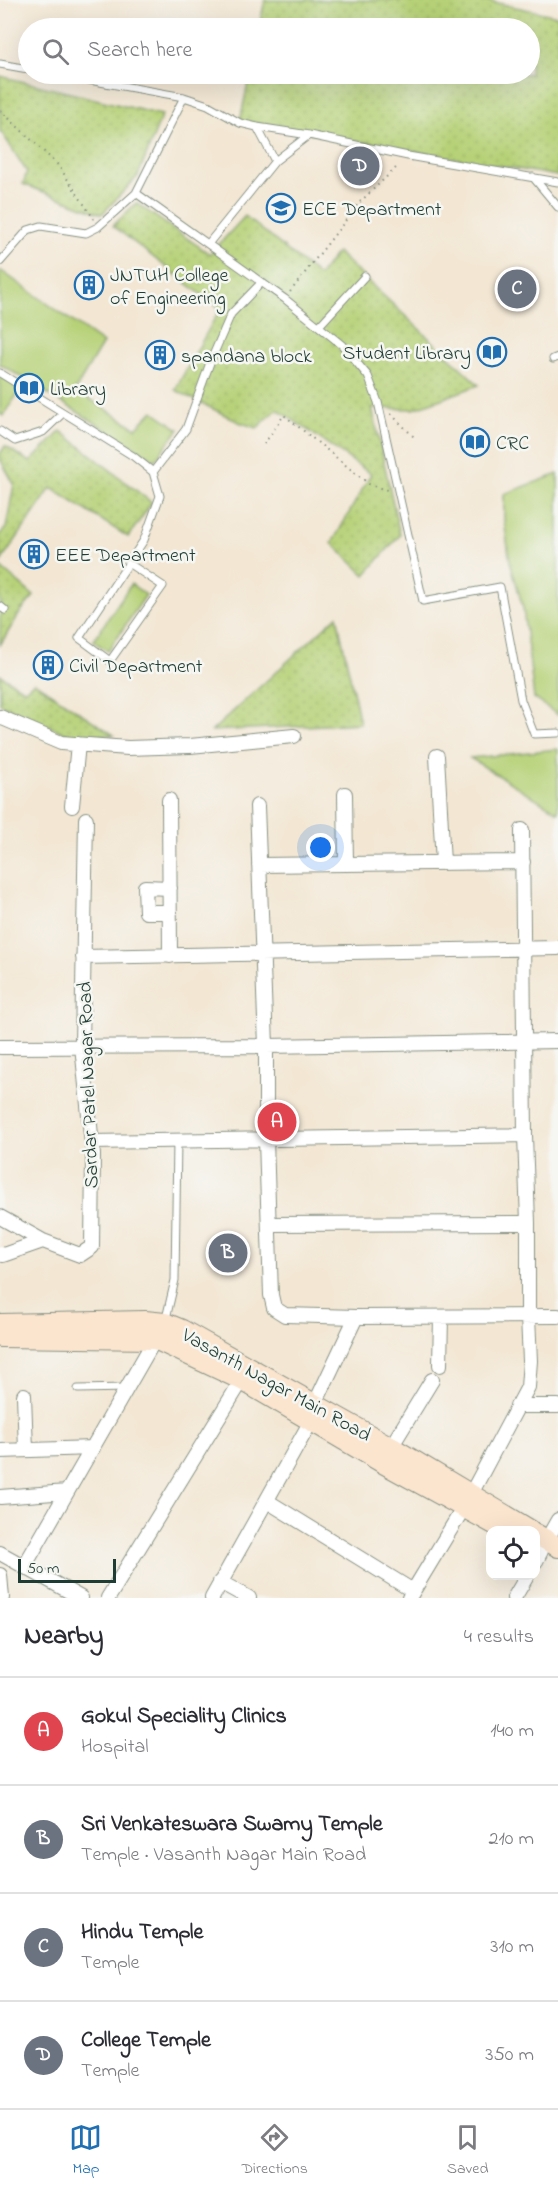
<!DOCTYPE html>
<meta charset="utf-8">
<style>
:root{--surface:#fff;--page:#f7f7f7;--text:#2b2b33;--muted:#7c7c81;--line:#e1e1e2;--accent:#1f6fb2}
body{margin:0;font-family:"Indie Flower",sans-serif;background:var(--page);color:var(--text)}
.controls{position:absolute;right:18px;bottom:18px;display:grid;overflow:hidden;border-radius:12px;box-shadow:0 6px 24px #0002}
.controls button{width:54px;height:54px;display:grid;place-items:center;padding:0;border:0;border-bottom:2px solid var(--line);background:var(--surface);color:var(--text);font:30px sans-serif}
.scale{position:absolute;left:18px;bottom:15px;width:98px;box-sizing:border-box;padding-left:6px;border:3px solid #1f3d34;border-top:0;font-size:16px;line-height:21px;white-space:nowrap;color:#1f3d34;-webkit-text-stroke:4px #f6f6f2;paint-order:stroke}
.you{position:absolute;left:321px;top:848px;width:21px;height:21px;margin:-15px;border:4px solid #fff;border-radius:50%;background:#1a73e8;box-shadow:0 0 0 9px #1a73e833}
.badge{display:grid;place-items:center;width:39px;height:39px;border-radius:50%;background:var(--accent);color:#fff;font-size:20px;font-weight:700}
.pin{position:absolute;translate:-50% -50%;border:3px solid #fff;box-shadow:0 2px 6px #0006}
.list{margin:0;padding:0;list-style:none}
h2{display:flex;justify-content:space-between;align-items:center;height:78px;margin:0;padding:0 24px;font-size:26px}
h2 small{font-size:20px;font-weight:400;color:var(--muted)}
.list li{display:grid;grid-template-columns:39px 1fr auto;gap:18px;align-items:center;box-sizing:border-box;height:108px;padding:0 24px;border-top:2px solid var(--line)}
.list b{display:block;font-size:22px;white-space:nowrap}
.list p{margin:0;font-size:20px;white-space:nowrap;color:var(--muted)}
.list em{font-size:20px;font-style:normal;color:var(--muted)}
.icon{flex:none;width:33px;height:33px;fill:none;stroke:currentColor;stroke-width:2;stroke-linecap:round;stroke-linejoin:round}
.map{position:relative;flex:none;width:558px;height:1598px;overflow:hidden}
.search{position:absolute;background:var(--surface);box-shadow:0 6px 24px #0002;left:18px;right:18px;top:18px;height:66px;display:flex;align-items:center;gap:15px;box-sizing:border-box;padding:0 21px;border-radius:33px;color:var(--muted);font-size:22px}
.sheet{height:510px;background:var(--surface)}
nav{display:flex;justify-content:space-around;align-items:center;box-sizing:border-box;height:84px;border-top:2px solid var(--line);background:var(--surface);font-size:16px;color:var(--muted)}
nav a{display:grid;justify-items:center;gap:3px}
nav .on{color:var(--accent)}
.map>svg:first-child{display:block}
</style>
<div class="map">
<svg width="558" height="1598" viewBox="0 0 558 1598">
<defs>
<pattern id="grass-dots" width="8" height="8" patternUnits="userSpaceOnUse" patternTransform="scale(1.5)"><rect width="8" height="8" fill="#b6d177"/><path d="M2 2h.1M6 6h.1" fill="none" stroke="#9cb468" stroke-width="1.8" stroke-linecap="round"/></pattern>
</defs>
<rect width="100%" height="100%" fill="#f6f6f2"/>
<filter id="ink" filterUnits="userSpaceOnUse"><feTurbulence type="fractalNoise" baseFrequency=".0167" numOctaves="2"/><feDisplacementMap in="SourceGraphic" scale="12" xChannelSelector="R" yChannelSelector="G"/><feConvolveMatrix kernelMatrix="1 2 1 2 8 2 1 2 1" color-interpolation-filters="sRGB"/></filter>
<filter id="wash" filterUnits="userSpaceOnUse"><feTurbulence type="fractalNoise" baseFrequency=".008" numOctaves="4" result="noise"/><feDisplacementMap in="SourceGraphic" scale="24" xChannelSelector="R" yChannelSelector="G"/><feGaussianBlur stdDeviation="1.35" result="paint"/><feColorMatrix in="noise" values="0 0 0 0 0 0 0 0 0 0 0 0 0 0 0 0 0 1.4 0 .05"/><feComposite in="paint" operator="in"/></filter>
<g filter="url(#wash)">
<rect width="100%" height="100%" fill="#f3e7d4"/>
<path fill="url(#grass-dots)" stroke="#6a8756" stroke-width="1.5" d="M265,0h218l75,16v160l-318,-55 10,-47h280v-46h-271z
M0,76l162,39 -24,61 -36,38 -79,-30 4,-12 -25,-39h-2z
M136,203l74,51 35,-38 74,60 18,-24 142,133 -65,24 -42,-1 28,127 -35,40 -33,-32 39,-69 -94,-65 -20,19 -18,-6 -64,-32 45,-81 -107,-83z
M61,431l91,72 -24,34 -77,-49 -51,75v-29l6,-6 8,-44 -14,-25v-5l5,-8 25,16z
M0,567l34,29 -13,15 -21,34z
M337,616l23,107 -148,8z
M0,675l25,15 9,-8 80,53 -43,1 -71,-32z"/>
<path fill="#b6d177" stroke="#6a8756" stroke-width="1.5" d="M0,270l103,73 -28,47 61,38 17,-17 26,18 -24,31 -155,-96z
M0,376l23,10 -20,30 -3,-2z
M558,474v241l-24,-17 -11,-90 -13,-47 -6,-41v-26z
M131,584l15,11 -38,56 -15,-10z
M558,749v63l-88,-54z"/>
</g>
<g filter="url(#ink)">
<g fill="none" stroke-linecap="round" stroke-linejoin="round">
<g stroke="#899284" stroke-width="9">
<path id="lane" d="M0,64l28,5
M55,74l129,23 24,8 32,18 17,4 52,8 99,21 150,26
M275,161l34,-26
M533,177l25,30
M136,193l48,-96
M208,244l67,-83 -18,-34
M0,262l28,-32 13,-4 45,7 12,-6 38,-34 149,106 57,46 26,31 10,26 45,199 77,-14 21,113 13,34 24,-1
M319,326l46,-50
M553,359l5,-2
M0,373l133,83 20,16 33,-43 25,-69 20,-46 30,-31
M0,431l15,10 28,-9 19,-18
M128,563l35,23 -53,75 -31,-23 65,-98 16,-44 -7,-24
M0,606l5,4
M165,1323l10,-43 2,-140
M78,1389l49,-1"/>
</g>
<g stroke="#899284" stroke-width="16">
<path id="street" d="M0,717l61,26 67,5 62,-2 104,-10
M437,756l6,107
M345,794l1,70
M169,800l1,156
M72,806l6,-62
M257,806l9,240v94l5,155 3,13 11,7 71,2 202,-1
M259,865l264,-3
M170,888l-25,-1 1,25h24
M83,957l475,-9
M0,1047l266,-1 292,-5
M92,1142l433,-7
M0,1217l43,24 37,14 12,-8 1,-92 -11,-109 4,-227
M269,1224l259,-1
M0,1254l3,1 40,-14
M440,1365l1,-48
M24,1395l2,55
M517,1406h41
M391,1447l41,-67
M0,1451l93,-3
M0,1497l67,-5
M267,1501l146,90
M546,1541l12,-21
M0,1553l81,45
M536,1561l5,-10
M24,1567l131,-228
M0,1575l2,23
M220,1582l29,16
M108,1598l134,-218
M212,1598l99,-177 4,-17 41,-87
M409,1598l55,-91 64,-120 2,-26 -2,-44v-94l-3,-88 -3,-305
M514,1598l13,-22"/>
</g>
<g stroke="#899284" stroke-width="22">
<path id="secondary" d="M0,1324l145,-3 20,2 17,7 209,117 139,83
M0,1337l155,2 87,41 141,83 122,67
M536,1534l22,13"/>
</g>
<path stroke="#899284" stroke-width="2" stroke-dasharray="1.5 4.5" stroke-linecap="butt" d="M0,110l58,55 36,54
M290,292l70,-90 39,-37
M391,414l25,25
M264,444l20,-29 86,70 17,5"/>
<use href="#lane" stroke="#fff" stroke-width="7"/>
<use href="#street" stroke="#fff" stroke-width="14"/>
<use href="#secondary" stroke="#fbe5cf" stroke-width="20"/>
</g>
</g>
<defs>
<g id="university-ring" transform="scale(1.5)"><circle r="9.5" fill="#f6f6f2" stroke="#1f6fb2" stroke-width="1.5"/><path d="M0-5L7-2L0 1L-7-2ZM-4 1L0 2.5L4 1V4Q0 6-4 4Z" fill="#1f6fb2"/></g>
<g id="building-ring" transform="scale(1.5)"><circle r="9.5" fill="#f6f6f2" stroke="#1f6fb2" stroke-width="1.5"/><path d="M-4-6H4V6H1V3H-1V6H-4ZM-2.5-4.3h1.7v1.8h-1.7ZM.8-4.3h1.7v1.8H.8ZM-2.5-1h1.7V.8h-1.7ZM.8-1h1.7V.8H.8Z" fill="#1f6fb2"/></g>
<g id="library-ring" transform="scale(1.5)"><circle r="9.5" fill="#f6f6f2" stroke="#1f6fb2" stroke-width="1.5"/><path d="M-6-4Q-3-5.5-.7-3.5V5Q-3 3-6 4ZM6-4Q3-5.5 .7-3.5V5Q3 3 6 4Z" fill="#1f6fb2"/></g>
</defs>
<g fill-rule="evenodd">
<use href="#university-ring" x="281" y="208"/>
<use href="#building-ring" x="89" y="285"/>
<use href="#library-ring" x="492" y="352"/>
<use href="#building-ring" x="160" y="355"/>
<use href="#library-ring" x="29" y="388"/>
<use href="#library-ring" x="475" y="442"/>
<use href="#building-ring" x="34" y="554"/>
<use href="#building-ring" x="48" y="665"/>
</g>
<g text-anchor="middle" stroke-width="5" stroke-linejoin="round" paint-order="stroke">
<g font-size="20" fill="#1f3d34" stroke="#f6f6f2" text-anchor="start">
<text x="302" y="215">ECE Department</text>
<text x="110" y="281">JNTUH College<tspan x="110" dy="23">of Engineering</tspan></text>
<text x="471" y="359" text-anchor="end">Student Library</text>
<text x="181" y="362">spandana block</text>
<text x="50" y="395">Library</text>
<text x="496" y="449">CRC</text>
<text x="55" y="561">EEE Department</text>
<text x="69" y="672">Civil Department</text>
</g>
<g font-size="20" fill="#1f3d34" stroke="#f6f6f2">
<text transform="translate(87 1085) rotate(-92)" y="7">Sardar Patel Nagar Road</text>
<text transform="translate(277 1384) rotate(29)" y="7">Vasanth Nagar Main Road</text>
</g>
</g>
</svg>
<div class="controls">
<button><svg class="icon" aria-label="locate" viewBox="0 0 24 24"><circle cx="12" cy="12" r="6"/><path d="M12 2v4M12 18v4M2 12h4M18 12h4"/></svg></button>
</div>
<div class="scale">50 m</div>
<div class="you"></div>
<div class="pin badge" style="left:277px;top:1122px;background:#e0444e">A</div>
<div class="pin badge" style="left:228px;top:1253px;background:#6b7280">B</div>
<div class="pin badge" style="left:517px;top:289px;background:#6b7280">C</div>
<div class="pin badge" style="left:360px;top:166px;background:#6b7280">D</div>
<div class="search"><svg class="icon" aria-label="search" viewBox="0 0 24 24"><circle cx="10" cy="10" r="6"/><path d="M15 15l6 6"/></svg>Search here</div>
</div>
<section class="sheet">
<h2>Nearby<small>4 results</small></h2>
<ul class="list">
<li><span class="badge" style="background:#e0444e">A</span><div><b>Gokul Speciality Clinics</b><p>Hospital</p></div><em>140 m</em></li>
<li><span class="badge" style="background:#6b7280">B</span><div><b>Sri Venkateswara Swamy Temple</b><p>Temple · Vasanth Nagar Main Road</p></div><em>210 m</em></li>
<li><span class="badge" style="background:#6b7280">C</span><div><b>Hindu Temple</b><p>Temple</p></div><em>310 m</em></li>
<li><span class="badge" style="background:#6b7280">D</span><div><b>College Temple</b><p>Temple</p></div><em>350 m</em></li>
</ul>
</section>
<nav>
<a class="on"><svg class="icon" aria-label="map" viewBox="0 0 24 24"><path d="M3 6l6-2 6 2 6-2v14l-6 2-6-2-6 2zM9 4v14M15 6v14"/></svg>Map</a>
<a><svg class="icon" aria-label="directions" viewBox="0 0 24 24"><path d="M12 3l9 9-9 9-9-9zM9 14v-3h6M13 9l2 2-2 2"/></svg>Directions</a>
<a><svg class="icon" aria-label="saved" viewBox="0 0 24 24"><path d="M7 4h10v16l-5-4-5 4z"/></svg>Saved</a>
</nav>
